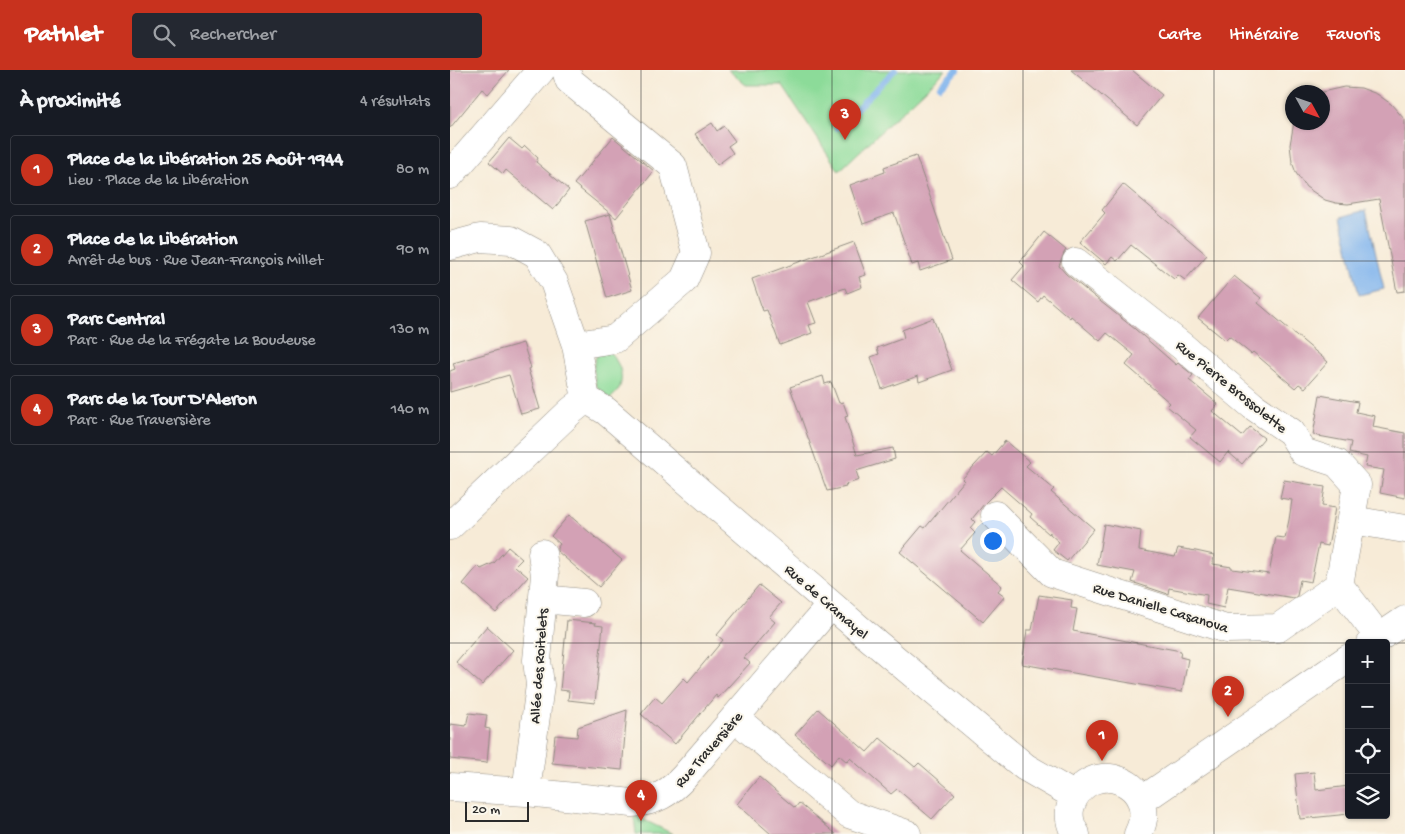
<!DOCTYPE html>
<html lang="fr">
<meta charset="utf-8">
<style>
:root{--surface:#171b24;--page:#242831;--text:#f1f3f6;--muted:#9ea1a6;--line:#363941;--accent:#c8321e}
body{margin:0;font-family:"Gochi Hand",sans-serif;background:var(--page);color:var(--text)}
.controls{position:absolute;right:15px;bottom:15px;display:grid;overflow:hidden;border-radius:5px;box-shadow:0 1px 4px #0004}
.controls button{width:45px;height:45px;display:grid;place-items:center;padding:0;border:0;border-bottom:1px solid var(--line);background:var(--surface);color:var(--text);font:25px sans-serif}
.compass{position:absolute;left:835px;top:15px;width:45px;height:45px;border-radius:50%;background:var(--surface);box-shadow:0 1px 4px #0004;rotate:130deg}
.scale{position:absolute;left:15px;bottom:12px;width:64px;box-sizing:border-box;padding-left:5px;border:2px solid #2b2b2b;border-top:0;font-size:14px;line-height:18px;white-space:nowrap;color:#2b2b2b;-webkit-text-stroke:4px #fbf7ec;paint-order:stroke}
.you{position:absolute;left:542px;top:470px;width:18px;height:18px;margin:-12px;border:4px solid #fff;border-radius:50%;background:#1a73e8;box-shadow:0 0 0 8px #1a73e833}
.badge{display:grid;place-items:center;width:32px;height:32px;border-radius:50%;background:var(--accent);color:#fff;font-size:16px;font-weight:700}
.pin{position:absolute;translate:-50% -41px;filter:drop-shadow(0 1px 2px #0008)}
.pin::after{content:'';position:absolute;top:26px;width:18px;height:15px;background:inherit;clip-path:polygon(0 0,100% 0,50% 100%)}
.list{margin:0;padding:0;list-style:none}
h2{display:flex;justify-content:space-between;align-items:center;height:65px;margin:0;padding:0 20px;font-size:21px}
h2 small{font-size:16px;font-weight:400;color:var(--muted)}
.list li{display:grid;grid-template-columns:32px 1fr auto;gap:15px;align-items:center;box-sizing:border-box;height:70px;margin:0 10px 10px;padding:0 10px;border:1px solid var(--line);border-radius:5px}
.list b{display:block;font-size:19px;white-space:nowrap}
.list p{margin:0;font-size:16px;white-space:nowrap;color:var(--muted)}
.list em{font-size:16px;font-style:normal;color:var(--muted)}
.icon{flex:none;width:28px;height:28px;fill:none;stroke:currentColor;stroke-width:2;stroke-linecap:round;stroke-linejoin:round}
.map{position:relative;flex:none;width:955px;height:764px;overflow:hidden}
header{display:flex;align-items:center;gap:30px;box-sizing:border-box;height:70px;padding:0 25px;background:var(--accent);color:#fff}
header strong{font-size:24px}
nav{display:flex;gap:28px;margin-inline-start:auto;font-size:18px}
.search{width:350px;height:45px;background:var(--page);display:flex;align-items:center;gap:12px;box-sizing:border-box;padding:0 18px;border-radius:5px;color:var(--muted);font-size:19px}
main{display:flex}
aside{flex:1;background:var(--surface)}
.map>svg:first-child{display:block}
</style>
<header>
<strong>Pathlet</strong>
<div class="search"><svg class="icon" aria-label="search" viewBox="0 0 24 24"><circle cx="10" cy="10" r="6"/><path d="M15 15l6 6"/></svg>Rechercher</div>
<nav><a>Carte</a><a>Itinéraire</a><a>Favoris</a></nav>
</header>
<main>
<aside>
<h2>À proximité<small>4 résultats</small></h2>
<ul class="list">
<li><span class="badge">1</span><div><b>Place de la Libération 25 Août 1944</b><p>Lieu · Place de la Libération</p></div><em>80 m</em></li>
<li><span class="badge">2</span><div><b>Place de la Libération</b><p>Arrêt de bus · Rue Jean-François Millet</p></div><em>90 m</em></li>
<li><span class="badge">3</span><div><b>Parc Central</b><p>Parc · Rue de la Frégate La Boudeuse</p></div><em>130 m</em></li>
<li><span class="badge">4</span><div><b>Parc de la Tour D'Aleron</b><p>Parc · Rue Traversière</p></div><em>140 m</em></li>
</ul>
</aside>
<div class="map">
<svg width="955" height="764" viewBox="0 0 955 764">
<rect width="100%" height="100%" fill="#fbf7ec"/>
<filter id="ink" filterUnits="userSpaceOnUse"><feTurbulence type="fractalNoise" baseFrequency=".02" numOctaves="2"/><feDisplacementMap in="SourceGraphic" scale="10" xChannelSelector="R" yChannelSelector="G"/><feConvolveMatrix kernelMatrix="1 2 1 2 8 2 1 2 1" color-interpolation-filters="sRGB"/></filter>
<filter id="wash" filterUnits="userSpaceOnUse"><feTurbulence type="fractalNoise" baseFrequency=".0096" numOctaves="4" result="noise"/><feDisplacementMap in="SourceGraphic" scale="20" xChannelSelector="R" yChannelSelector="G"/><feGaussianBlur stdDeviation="1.12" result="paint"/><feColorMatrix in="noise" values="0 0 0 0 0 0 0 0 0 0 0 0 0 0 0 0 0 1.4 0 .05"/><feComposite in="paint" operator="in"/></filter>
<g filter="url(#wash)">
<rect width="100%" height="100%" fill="#f7ebd7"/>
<path fill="#8cdb99" stroke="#5c8362" d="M278,0h218l-107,101 -57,-86h-36z
M156,279c10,8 19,23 14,37 -1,5 -6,9 -10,13l-14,-13c-2,-14 -7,-30 10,-37z
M184,745l39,19h-37z"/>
<path fill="#80b4ed" stroke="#56708c" d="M916,140l18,79 -25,6 -18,-78z"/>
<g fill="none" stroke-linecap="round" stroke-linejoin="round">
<path stroke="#80b4ed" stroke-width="6" d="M490,16l17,-16
M387,58l58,-58"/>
</g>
<g id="blocks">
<path fill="#d3a1b5" d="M0,0h59l-21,24 -6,-5 -32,39z
M621,0h61l30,25 -25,30z
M894,17l17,1 16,6 14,10 14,16v171l-8,1 -18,-93 -31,5 -12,-1 -11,-3 -19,-13 -10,-14 -4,-11 -2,-17 4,-23h28v-30z
M262,53l5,8 7,-5 11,15 -7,5 5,7 -16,12 -22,-31z
M163,67l41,34 -38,47 -42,-34z
M59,68l13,11 3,-3 13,12 -2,4 33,28 -16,20 -47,-40 -3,4 -14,-12z
M466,86l36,104 -32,11 -2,-8 -6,2 -18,-52 -31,11 -13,-39 35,-13 -1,-5z
M673,114l84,71 -22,25 -7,-5 -4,4 -43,-34 -14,16 -5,-4 -6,7 -26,-22 25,-29 -3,-3z
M160,144l22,76 -25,8 -22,-77z
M594,162l22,18 -2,3 -5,13 7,8 69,55 41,36 2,-2 15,12 -4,5 29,24 -6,7 30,25 8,-9 14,11 -22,26 -14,-12 -8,10 -30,-25 6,-7 -29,-24 3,-3 -44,-38 8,-10 -27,-22 -7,8 -29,-25 -1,2 -27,-23 -5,7 -26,-22 12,-14 -4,-4z
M404,172l12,33 -7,2 3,10 -15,6 -2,-5 -37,14 8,21 -7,2 3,8 -32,12 -13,-35 -4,1 -11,-32z
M784,206l27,22 -3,5 70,59 -23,26 -6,-4 -4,4 -42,-36 -2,2 -22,-18 -4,4 -27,-22z
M483,248l19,52 -33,12 -1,-6 -36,13 -11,-32 8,-3 -2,-6 27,-10 -2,-8z
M73,273l8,25 -3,1 12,40 -19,5 -12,-39 -59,17v-21l5,-2 -2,-6z
M373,306l2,8 6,-2 8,21 4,-1 5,14 -3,1 12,38 36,-7 2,11 -39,12 3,9 -14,5 1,2 -19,4 -37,-104z
M870,325l38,7 -2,10 19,4 -2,11 32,6v65l-25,-5 4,-23 -19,-3 2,-10 -18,-4 2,-11 -38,-7z
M555,371l25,21 -4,4 28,23 -3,3 43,37 -27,32 -14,-11 6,-8 -9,-8v-2l-1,2 -19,-17 2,-3 -31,-27 -17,17 -12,15 3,3 -5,6 5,5 -15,17 42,36 -4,5 7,5 -22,26 -83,-70 22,-26 3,2 39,-47 -2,-2 25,-27 5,4z
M834,410l41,7 -3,19 13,2 -7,38 -9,-2 -8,38 -11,-2 -3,16 -3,2 -66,-11 -4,21 -18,-4 1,-9 -38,-7 -1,6 -36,-12 3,-10 -38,-7 7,-41 37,7 -2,19 36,7 3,-9 18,3 18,4 -1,9 19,3v2l37,5 7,-37 9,1 4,-18 3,-20 -12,-2z
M119,445l53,45 -23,27 -42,-36v-3l3,-4 -9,-8z
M58,477l14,12 -7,7 13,11 -32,36 -33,-29 15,-18 3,3 13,-6z
M309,515l22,18 -12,14 6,5 -31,36 6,5 -32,35 -2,-3 -41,49 -34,-30 14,-17 7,6 22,-25 4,4 35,-42 -6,-5z
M589,525l33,5 -1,8 6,1 -4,22 108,20 -1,6 8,2 -6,33 -160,-28 5,-34h5z
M117,550l29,3 -1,2 8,1 -8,77 -27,-3 1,-9 -9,-1z
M37,556l26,24 -31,35 -26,-23z
M368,639l49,43 13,-14 35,29 4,-4 36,31 -23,25 -35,-30 -6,5 -41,-36 -3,4 -8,-7 -8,10 -36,-30z
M177,640l-5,60 -70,-7 3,-28 22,2 1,-10z
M19,643l18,2 -2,13 5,1 -3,34 -37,-4v-35l16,2z
M864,702l2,18 33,-4v28l-49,5 -5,-45z
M309,707l36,31 4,-5 37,31h-65l-34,-30z"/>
</g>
</g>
<g filter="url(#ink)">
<use href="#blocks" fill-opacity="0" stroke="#918b81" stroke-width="1"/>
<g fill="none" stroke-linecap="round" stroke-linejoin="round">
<g stroke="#918b81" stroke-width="29">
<path id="minor" d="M116,0l3,10 104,86 23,87 -12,27 -69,59 -39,6
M0,105l91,-105
M0,176l30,-8 31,2 26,14 17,28 22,63 10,54
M626,192l106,84 71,60 38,26 12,20 34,11 20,22 -18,100 40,52
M136,329l20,12 258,222 161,134 50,29
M545,445l57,58 174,56 52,-1 61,-43
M902,450l53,9
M0,456l121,-115 15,-12
M93,529l41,4
M921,573l34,-23
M285,648l114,96 58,20
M0,717l76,5 106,11c23,-1 37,-10 52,-26l147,-172
M76,722l14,-107 -3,-25 8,-85 -3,-22
M691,731l208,-143
M626,764c-6,-8 -8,-20 -5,-29 18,-52 93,-22 67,29"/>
</g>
<use href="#minor" stroke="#fff" stroke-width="28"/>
</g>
</g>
<path fill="none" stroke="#2b2b2b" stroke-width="1" stroke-opacity="0.55" d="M191,0v764M382,0v764M573,0v764M764,0v764M0,191h955M0,382h955M0,573h899M936,573h19"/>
<g text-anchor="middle" stroke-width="4" stroke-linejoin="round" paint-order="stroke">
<g font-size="15" fill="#2b2b2b" stroke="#fbf7ec">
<text transform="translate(782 316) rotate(39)" y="5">Rue Pierre Brossolette</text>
<text transform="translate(377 531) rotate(41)" y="5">Rue de Cramayel</text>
<text transform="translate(711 537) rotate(17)" y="5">Rue Danielle Casanova</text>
<text transform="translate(88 596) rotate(-86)" y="5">Allée des Roitelets</text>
<text transform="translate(258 679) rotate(-49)" y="5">Rue Traversière</text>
</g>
</g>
</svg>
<div class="controls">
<button>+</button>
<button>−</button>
<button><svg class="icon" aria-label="locate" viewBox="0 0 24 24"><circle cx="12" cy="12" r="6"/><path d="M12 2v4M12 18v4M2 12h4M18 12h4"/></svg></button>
<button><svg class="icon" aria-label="layers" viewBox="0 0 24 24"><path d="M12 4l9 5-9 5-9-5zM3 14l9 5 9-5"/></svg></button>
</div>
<svg class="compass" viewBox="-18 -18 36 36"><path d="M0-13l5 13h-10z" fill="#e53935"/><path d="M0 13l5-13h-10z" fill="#9ea1a6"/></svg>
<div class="scale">20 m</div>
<div class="you"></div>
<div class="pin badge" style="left:652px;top:691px">1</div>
<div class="pin badge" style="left:778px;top:647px">2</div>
<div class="pin badge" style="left:395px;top:70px">3</div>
<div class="pin badge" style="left:191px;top:751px">4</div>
</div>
</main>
